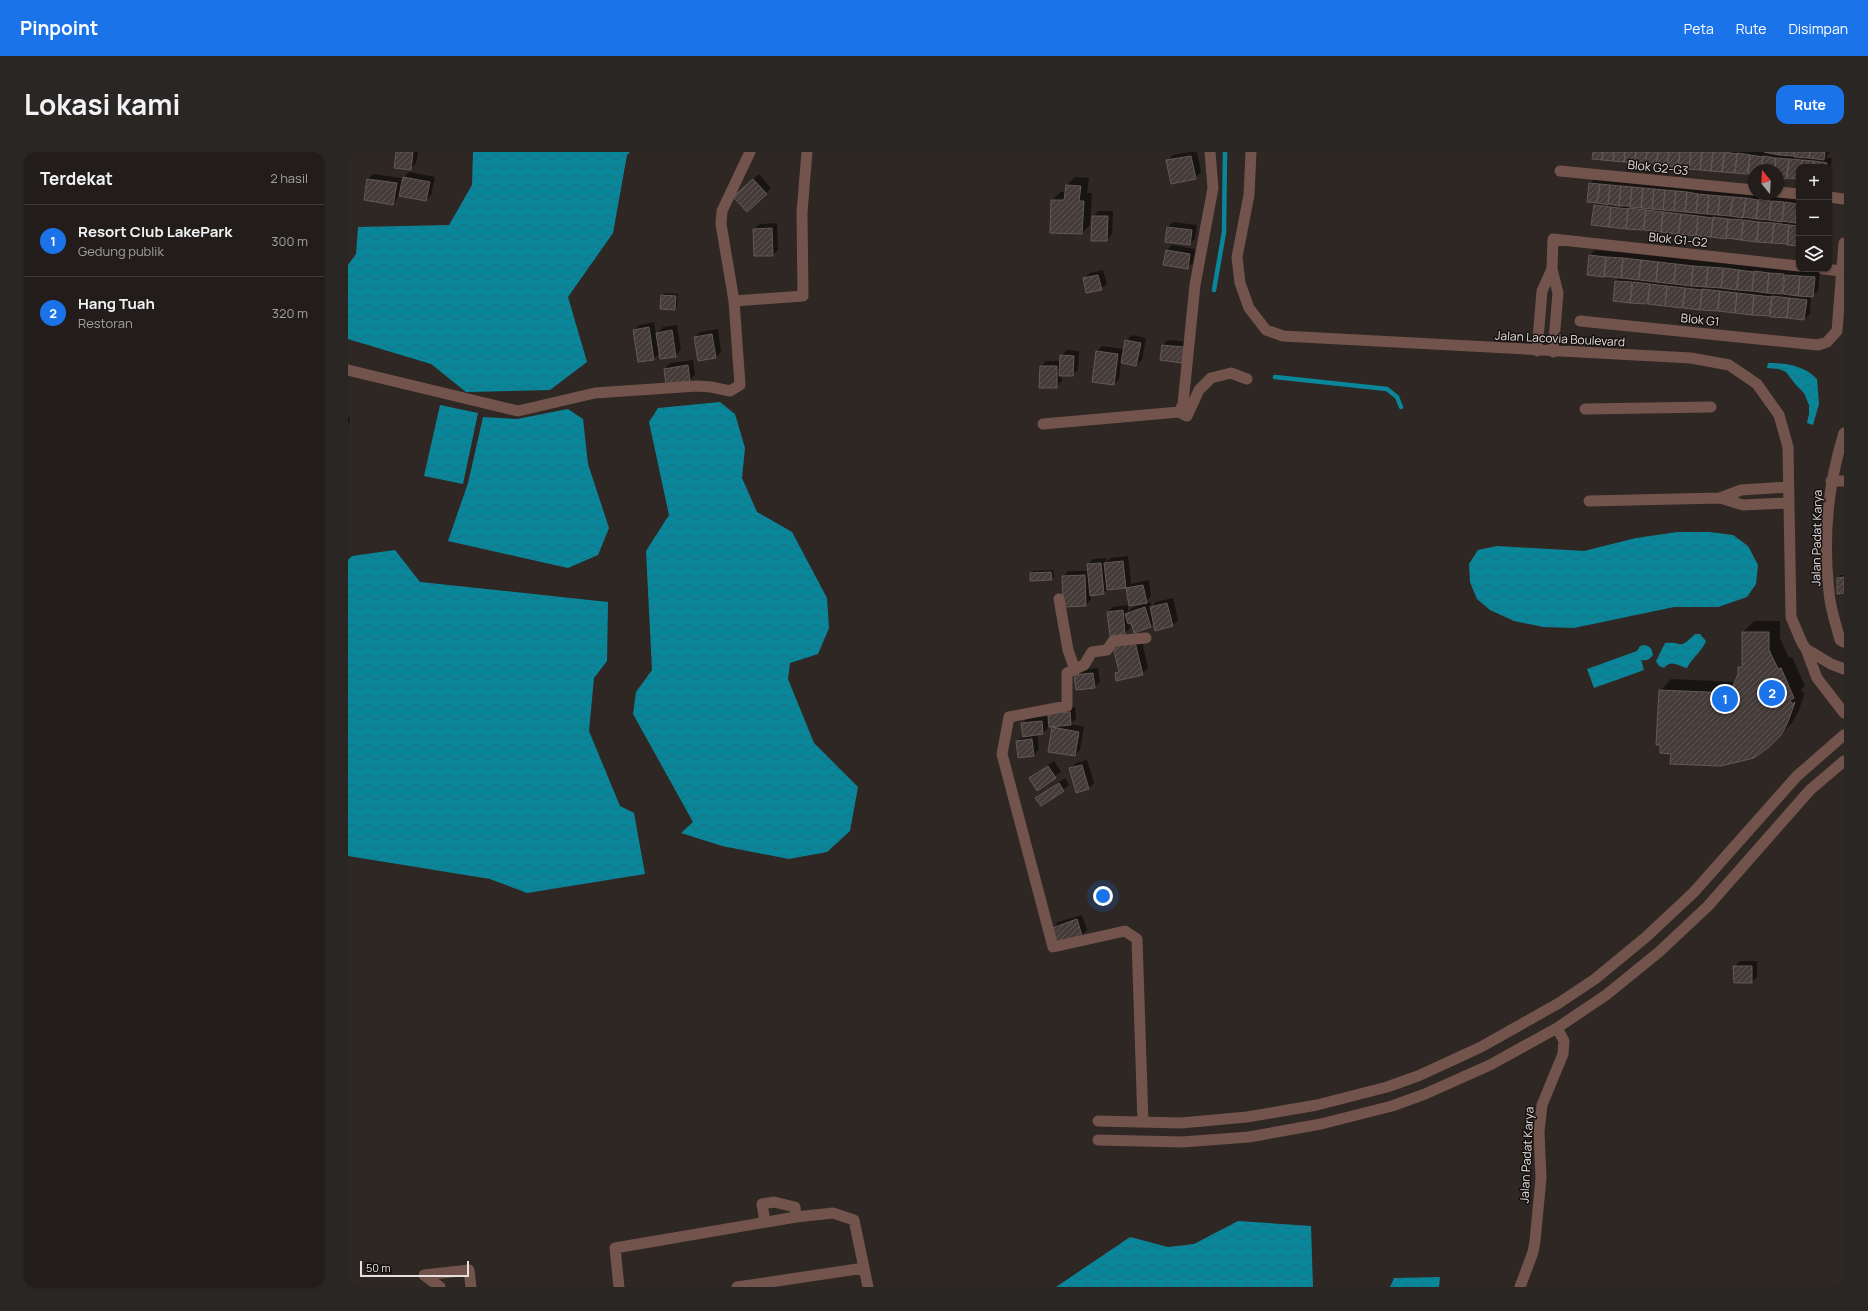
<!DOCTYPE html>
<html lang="id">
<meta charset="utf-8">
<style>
:root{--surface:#221d1a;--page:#2a2623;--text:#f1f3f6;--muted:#a2a2a2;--line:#3f3b39;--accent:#1a73e8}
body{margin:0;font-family:Manrope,sans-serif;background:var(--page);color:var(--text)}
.controls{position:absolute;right:12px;top:12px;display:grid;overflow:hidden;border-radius:8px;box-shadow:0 1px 3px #0004}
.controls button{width:36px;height:36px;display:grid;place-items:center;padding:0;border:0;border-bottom:1px solid var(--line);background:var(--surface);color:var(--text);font:20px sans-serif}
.compass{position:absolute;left:1400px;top:12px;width:36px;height:36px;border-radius:50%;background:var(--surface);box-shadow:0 1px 3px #0004;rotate:342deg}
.scale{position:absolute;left:12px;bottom:10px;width:109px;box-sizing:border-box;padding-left:4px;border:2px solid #e5dfdd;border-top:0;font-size:11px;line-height:14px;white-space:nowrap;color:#e5dfdd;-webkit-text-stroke:3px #14100f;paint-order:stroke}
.you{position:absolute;left:755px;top:744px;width:14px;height:14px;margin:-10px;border:3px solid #fff;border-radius:50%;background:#1a73e8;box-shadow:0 0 0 6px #1a73e833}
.badge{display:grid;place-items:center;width:26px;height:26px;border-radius:50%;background:var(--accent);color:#fff;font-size:13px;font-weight:700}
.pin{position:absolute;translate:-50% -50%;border:2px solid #fff;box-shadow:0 1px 4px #0006}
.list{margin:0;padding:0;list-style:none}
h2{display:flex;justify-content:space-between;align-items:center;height:52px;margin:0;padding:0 16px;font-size:17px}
h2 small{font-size:13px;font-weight:400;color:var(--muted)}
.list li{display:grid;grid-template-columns:26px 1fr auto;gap:12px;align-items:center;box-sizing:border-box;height:72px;padding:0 16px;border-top:1px solid var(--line)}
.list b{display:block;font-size:15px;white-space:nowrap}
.list p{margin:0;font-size:13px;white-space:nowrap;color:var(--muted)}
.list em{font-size:13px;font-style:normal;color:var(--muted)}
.icon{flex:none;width:22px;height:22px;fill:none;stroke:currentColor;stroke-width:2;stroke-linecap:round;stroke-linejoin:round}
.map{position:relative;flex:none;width:1496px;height:1135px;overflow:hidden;border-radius:12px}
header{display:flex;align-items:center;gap:24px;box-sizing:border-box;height:56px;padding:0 20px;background:var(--accent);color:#fff}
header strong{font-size:19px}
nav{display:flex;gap:22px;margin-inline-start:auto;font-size:14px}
.intro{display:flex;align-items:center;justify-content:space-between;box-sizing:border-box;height:96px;padding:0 24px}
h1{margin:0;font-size:28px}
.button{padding:10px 18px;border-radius:12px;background:var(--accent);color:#fff;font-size:14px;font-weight:700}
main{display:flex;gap:24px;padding:0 24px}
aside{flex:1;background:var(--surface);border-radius:12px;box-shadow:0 1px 3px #0004}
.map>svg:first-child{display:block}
</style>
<header>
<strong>Pinpoint</strong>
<nav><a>Peta</a><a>Rute</a><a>Disimpan</a></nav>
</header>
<div class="intro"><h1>Lokasi kami</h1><a class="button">Rute</a></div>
<main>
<aside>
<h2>Terdekat<small>2 hasil</small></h2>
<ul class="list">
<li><span class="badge">1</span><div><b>Resort Club LakePark</b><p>Gedung publik</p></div><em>300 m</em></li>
<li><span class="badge">2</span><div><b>Hang Tuah</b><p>Restoran</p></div><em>320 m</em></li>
</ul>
</aside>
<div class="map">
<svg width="1496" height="1135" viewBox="0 0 1496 1135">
<defs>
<pattern id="water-waves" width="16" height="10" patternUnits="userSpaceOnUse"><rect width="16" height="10" fill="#0a869b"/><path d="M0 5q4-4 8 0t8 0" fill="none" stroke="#1f6f7c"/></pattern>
<pattern id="building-hatch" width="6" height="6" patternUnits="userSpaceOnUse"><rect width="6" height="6" fill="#453b39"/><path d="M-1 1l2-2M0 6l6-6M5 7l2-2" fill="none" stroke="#605755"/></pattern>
</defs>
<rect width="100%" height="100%" fill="#2e2723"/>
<path fill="url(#water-waves)" d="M125,0h157l-3,3 -14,78 -45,64 19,65 -37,28 -84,2 -35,-28 -83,-25v-74l8,-11 2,-27 91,-2 23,-40z
M1420,211c18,0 35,2 49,16l2,25 -6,21 -6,-2 2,-9v-9l-5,-12 -8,-8 -10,-13 -7,-3 -12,-1z
M372,250l15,12 10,34 -3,30 15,34 35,20 35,66 2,30 -11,26 -28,9 -2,16 26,64 44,44 -8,44 -23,21 -38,7 -67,-13 -41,-13 12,-11 -60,-108 3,-22 16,-22 -6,-119 23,-36 -20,-93 9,-14z
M92,253l38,8 -15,71 -39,-8z
M220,257l15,10 5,45 21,64 -11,27 -30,13 -120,-27 20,-58 15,-66 34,2z
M1330,380h31l24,3 15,11 10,19 -2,19 -9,13 -29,10h-44l-100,21 -31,-1 -29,-6 -24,-11 -13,-11 -7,-17 -1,-18 9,-14 19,-4 87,5 52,-13z
M47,398l25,32 188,20 -1,59 -13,17 -5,53 31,75 14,7 11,61 -118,19 -37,-14 -142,-23v-296l4,-4z
M1347,482h5l6,7c-3,9 -14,17 -19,27 -10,-2 -15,-9 -23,0l-5,-2 -3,-5 9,-18c19,-2 13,8 30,-9z
M1297,493c6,2 7,4 8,10 -4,5 -7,6 -12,5l3,10 -50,18 -7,-19 50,-18 3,-5z
M890,1069l73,5 2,61h-257l74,-50 38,10 26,-3z
M1092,1125l-1,10h-49l4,-9z"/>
<path fill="#0007" d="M49,0h21l-2,11 -5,6z
M842,0h7l4,20 -6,6 -27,-17 5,-6z
M1246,0h236l-4,5 6,1 -3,18v-9h-30v11l-21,-2v-6h-24v4l-161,-16z
M61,20l26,5 -4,18 -5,5 -27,-5 -6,9 -28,-5 3,-20 5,-5 29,4 -2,10 2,1 2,-12z
M411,22l12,14 -5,5 -26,-2z
M727,25l14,1 -2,15h5l-2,32 -8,8 -30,-33 9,-8h5l1,-7z
M1248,26l203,21v46l-11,-4 -2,2 -193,-19 2,-19 3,-3 -10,-1 2,-18z
M750,59h15l-1,23 -5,6 -14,-23z
M825,70l24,3 -2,14 -6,5 -21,-17z
M429,71l1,27 -6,5 -18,-26 6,-5z
M824,93l23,4 -2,14 -6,5 -20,-18z
M1247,98l225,22 -2,19 -7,5 -1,18 -6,5 -190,-19 2,-19 4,-4 -30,-22z
M755,118l4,14 -6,5 -17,-10 6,-6z
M316,141l14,1 -1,13 -2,2 -13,-13z
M306,170l2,12 7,-7 14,-2 4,25 -6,6 -15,-4 -6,7 -20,-29 6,-5z
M370,177l3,23 -5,5 -21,-20 5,-5z
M784,183l14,3 -4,22 -6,5 -15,-3 -2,17 -5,5 -17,-33 5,-5 22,3 2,-8z
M820,188l21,2 -1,15 -25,-12z
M719,198l12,1 -1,19 -6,5h-10v6l-6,6 -15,-20 5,-6h15v-5z
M345,208l2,15 -6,5 -24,-11 5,-6z
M0,265h2l-2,11z
M780,404l3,28 18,-4 2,16 -5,6 -16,3 -4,-18 -18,2 -4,4 -13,2v4l-5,6 -23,-28 5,-6h20v-6l5,-6 13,-1v4l5,-4z
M705,418l1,7 -3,3 -20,-6 2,-3z
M1492,423h4v17l-6,-14z
M825,446l5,22 -5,5 -17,4 -2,-6 -3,3 -16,6 -3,-10h-2v6l-5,5 -14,2 -3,-23 5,-5 15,-2v7l4,-4 18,-6 2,5 4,-5z
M1406,469h26v17l9,20 3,-1 13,29 -4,3 2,4 2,-1 -6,18 -7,13 -12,11 -108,19 -12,-62 11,-12 65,3 3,-8v-7l4,-4v-31z
M793,485l7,31 -6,6 -26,-1 4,-3 -5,-23 5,-5z
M750,516l2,14 -6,5 -19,-12 6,-5z
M723,555h4l1,12 -6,5 14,3 -4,23 -5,5 -22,-27 3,-3 -8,1v2l-5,5 -6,1 2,15 -5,6 -17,-13 7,-6 -2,-13 6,-5 19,-2 1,9 2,-1 -1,-10 20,-6v13h2z
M739,608l7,23 -6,6 -18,-20 6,-6z
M706,609l7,11 -24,17 -7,-11z
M717,626l4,7 -6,5 -26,8z
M734,763l5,15 -5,5 -29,-7 5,-6z
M1392,809h17v16l-5,5 -18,-15z"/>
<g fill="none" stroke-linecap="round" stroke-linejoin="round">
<path stroke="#0a869b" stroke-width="4.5" d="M866,138l10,-58 1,-80
M927,225l112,12 10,8 4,10"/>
</g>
<path fill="url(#building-hatch)" stroke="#635957" d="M48,0h17l-2,18 -17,-2z
M1245,0h10l-1,8 -10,-1z
M1255,0h11l-1,9 -11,-1z
M1266,0h11l-1,10 -11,-1z
M1277,0h11l-1,11 -11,-1z
M1288,0h11l-2,12 -10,-1z
M1299,0h11l-2,13 -11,-1z
M1310,0h11l-2,14 -11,-1z
M1321,0h11l-2,16 -11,-2z
M1332,0h11l-2,17 -11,-2z
M1343,0h11l-2,18 -11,-1z
M1354,0h11l-2,19 -11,-1z
M1365,0h11l-2,20 -11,-1z
M1377,0l12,2 -2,19 -13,-1z
M1416,0h15v3z
M1431,0h15v4l-15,-1z
M1447,0h15l-1,6 -15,-1z
M1462,0h15l-1,8 -15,-2z
M1389,1l13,2 -3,19 -12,-1z
M1402,3l13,2 -2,13h-7v5l-6,-1z
M843,4l5,23 -25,5 -5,-24z
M1415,4l13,2 -2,12h-13z
M1428,6l13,1 -3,20 -8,-2v-7h-3z
M1441,7l13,1 -1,7h-2v12l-12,-1z
M1454,8l12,1v6h-13z
M1466,9l13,2v4h-13z
M55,25l27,5 -4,19 -27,-5z
M19,27l30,4 -4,22 -29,-5z
M405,27l14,15 -20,18 -14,-15z
M1241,31l11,1 -3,19 -10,-1z
M1252,32l10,1 -2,20 -11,-2z
M718,33l15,1 -2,15h5l-2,33 -32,-1 1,-33h13z
M1262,33l11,1 -2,20 -11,-2z
M1273,34l11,1 -2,19h-11z
M1284,35l11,1 -2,20 -11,-1z
M1295,36l11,1 -2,20 -11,-1z
M1306,37l11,1 -2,20 -11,-1z
M1317,38l11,1 -2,20 -11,-1z
M1328,39l11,1 -2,20 -11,-1z
M1339,40l11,2 -2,19 -11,-1z
M1350,42l11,1 -2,19 -11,-1z
M1361,43l11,1 -2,19 -11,-1z
M1372,44l13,1 -3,19 -12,-1z
M1385,45l13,1 -3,20 -13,-2z
M1398,46l12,2 -2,19 -13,-2z
M1411,47l12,2 -2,19 -13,-1z
M1424,49l12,1 -2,20 -13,-2z
M1437,50l12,2 -2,19 -13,-2z
M1450,52h1v20l-4,-1z
M1246,53l17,2 -2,20 -18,-2z
M1263,55l17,2 -2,20 -17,-2z
M1280,56l18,2 -3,20 -17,-1z
M1298,58l17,2 -2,20 -17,-2z
M1315,60l18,2 -3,20 -17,-2z
M1333,62l17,2 -2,20 -17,-2z
M744,64h16l-1,25h-16z
M1350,64l15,2 -2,19 -15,-1z
M1365,65l15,2 -2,20 -15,-2z
M1380,67l15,1 -2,20 -15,-2z
M1396,68l15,2 -3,20 -15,-2z
M1411,70l15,1 -2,20 -15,-1z
M1426,71l15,2 -2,19 -15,-1z
M1441,73l10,1v20l-12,-1z
M819,75l25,3 -2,15 -25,-3z
M424,76l1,28h-19l-1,-27z
M818,98l24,4 -2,15 -25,-4z
M1241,103l17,2 -2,20 -17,-2z
M1258,105l17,1 -2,20 -17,-2z
M1275,106l18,2 -3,20 -17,-2z
M1293,108l17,2 -2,20 -17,-2z
M1310,110l18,2 -3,20 -17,-2z
M1328,112l17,2 -2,20 -17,-2z
M1345,114l15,1 -2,20 -15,-1z
M1360,115l15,1 -2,20 -15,-1z
M1376,116l15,2 -3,20 -15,-2z
M1391,118l15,2 -2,19 -15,-1z
M1406,119l15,2 -2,20 -15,-2z
M1421,121l15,1 -2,20 -15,-1z
M750,123l4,15 -16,3 -3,-15z
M1437,123l15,1 -2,20 -15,-2z
M1452,124l15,1 -2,20 -15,-1z
M1267,129l17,1 -2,21 -17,-2z
M1285,130l17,2 -3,20 -17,-1z
M1302,132l17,2 -2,20 -17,-2z
M1319,134l18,2 -3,20 -17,-2z
M1337,136l17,2 -2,20 -17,-2z
M1354,137l18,2 -3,20 -17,-1z
M1372,139l17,2 -2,20 -17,-2z
M1389,141l17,2 -2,20 -17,-2z
M313,143l15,1 -1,14 -15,-1z
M1406,143l18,2 -3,19 -17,-1z
M1424,144l17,2 -2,20 -17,-1z
M1441,146l18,2 -3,20 -17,-2z
M301,175l5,33 -16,2 -5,-32z
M324,178l4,27 -16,2 -4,-26z
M364,182l4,24 -18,3 -4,-24z
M777,188l16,3 -5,23 -15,-3z
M814,193l22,2 -2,16 -22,-3z
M748,199l22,3 -4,31 -22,-3z
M712,203l14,1 -1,20h-14z
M340,213l2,16 -24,4 -2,-16z
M692,214h17v22h-18z
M775,409l3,27 -19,2 -3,-27z
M753,411l3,31 -14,2 -3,-32z
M703,420l1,8 -22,1v-8z
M737,423l1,31 -23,1 -1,-31z
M1496,425v16l-7,1v-16z
M795,433l4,18 -18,3 -3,-18z
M819,451l6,23 -18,5 -5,-24z
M797,455l6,20 -17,6 -3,-10 -3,1 -3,-10z
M775,458l2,24 -15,2 -3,-24z
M1394,480h27v18l9,19 3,-1 13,30 -4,2 2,4 3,-2 -7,20 -7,13 -12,12 -15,11 -33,8 -51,-2 1,-10 -11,-1v-8h-4l3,-55 71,3 8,-19v-7h4z
M787,490l8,33 -27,6 -1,-8 4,-1 -6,-25z
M745,521l2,15 -19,2 -2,-15z
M722,560l1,13 -22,2 -1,-14z
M694,569l1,13 -20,3 -2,-14z
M704,575l27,5 -4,24 -27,-4z
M684,587l2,17 -16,2 -2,-17z
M734,613l7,24 -13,4 -7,-25z
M700,614l8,12 -19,13 -8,-13z
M711,631l5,8 -23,15 -6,-8z
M729,767l5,17 -25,8 -5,-16z
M1385,814h19v17h-18z"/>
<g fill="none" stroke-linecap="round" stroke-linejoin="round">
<path stroke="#73544c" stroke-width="11" d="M903,0l-2,43 -12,62 3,26 9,25 17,22 17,6 408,22 38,7 28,19 22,31 9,32 3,170 11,26 4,6
M1212,19l194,19
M1430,40l21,2
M1481,45l15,2
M1204,117l1,-30 246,27
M1475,117l19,2
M386,149l69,-5 -1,-84 5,-60
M1232,169l238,24 9,-3 10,-11 7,-88
M1189,199l5,-60 10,-22 6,24 -5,59
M0,218l170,41 77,-18 102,-7 14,1 19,4 10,-6 -6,-84 -13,-77 1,-13 28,-59
M1237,257l126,-2
M831,260l8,4 12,-26 12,-12 20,-5 16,6
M695,272l136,-12 4,-8 12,-119 18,-97 -3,-36
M1496,281c-16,51 -21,106 -15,159 1,16 7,32 11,48l4,2
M1483,329h13
M1440,335l-47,3 -21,8 23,7 45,-2
M1241,349l131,-3
M711,447l9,51 7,20
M1496,517l-13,-5 -25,-15 11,29 27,35
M750,969l83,2 66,-6 70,-12 70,-18 31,-11 63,-29 78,-44 36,-24 51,-42 48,-45 103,-116 47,-41
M795,970l-6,-183 -12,-8 -72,16 -51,-193 7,-37 58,-11v-33l17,-8 8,-13 15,-2 6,-9 33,-3
M750,988l84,2 67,-5 72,-13 71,-18 33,-12 65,-29 67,-37 49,-33 53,-43 49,-46 102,-116 34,-29
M448,1065l37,-4 21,7 14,67
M92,1135l-16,-12 45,-5 2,17
M271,1135l-4,-39 181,-31 -1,-10 -21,-5 -12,2 3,18
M389,1135l127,-19
M1172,1135l13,-35 2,-11 6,-63 -2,-46 3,-27 21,-51 1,-13 -7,-13"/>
</g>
<g text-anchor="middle" stroke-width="3" stroke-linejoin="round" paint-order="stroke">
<g font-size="12" fill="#e5dfdd" stroke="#14100f">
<text transform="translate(1310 16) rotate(6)" y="4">Blok G2-G3</text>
<text transform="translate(1330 88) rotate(6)" y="4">Blok G1-G2</text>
<text transform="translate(1352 168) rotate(6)" y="4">Blok G1</text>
<text transform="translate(1212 187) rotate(3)" y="4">Jalan Lacovia Boulevard</text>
<text transform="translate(1469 386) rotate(-89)" y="4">Jalan Padat Karya</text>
<text transform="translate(1179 1003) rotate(-87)" y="4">Jalan Padat Karya</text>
</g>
</g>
</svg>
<div class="controls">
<button>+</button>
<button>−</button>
<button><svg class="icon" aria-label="layers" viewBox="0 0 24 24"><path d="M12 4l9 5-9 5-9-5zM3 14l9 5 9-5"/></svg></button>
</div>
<svg class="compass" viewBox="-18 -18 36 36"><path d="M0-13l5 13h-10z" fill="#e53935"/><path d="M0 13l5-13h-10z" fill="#a2a2a2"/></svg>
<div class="scale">50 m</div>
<div class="you"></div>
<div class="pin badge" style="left:1377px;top:547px">1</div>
<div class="pin badge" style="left:1424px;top:541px">2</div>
</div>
</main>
